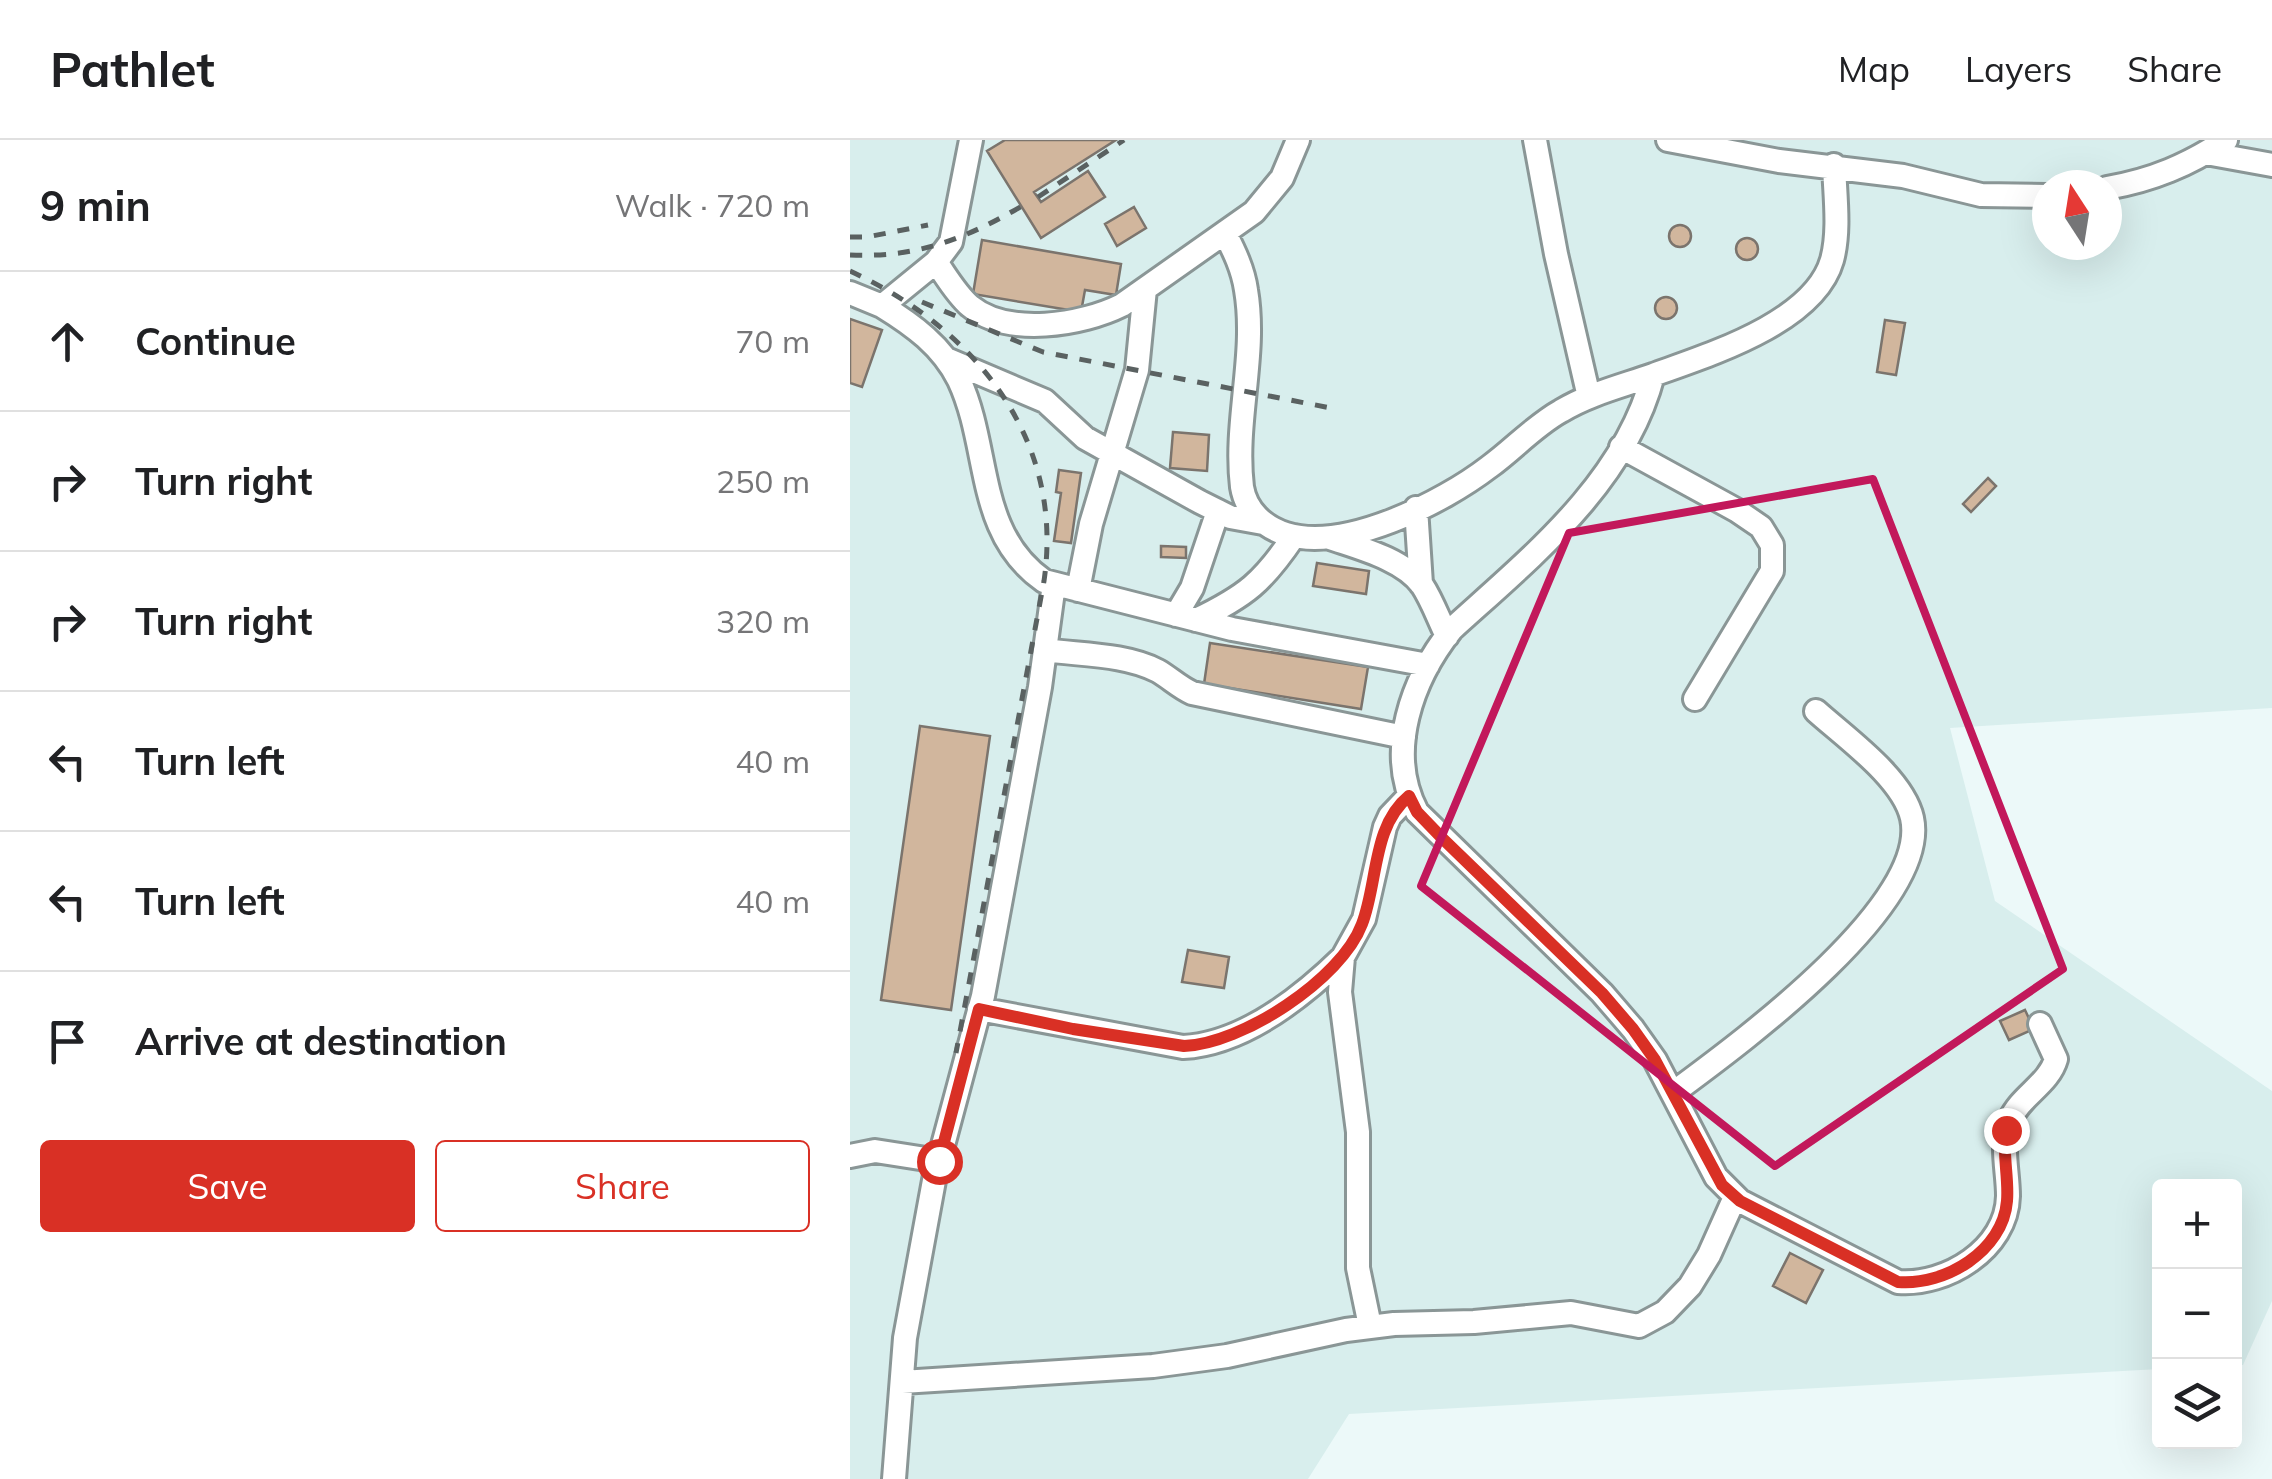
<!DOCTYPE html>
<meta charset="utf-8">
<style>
:root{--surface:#fff;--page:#f2f2f2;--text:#202124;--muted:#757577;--line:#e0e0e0;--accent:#d93025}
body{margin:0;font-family:Mulish,sans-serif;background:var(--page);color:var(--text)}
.controls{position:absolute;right:30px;bottom:30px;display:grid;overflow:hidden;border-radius:10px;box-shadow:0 10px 40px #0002}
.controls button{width:90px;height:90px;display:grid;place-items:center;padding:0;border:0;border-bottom:2px solid var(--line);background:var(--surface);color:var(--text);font:50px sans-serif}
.compass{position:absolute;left:1182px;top:30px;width:90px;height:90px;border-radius:50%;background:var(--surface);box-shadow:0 10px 40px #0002;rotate:348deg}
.stop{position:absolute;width:30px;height:30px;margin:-22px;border:8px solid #d93025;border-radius:50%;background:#fff}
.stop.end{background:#d93025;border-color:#fff;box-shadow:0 2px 10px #0008}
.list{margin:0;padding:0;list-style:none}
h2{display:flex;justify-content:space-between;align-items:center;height:130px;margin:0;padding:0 40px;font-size:42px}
h2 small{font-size:32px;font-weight:400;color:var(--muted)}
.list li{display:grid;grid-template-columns:65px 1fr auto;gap:30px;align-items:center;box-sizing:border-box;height:140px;padding:0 40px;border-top:2px solid var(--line)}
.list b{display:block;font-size:38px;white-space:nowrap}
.list em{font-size:32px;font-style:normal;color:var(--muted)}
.actions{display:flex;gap:20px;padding:30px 40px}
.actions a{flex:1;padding:22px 0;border:2px solid var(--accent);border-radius:10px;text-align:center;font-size:35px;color:var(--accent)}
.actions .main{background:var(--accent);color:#fff}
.icon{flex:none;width:55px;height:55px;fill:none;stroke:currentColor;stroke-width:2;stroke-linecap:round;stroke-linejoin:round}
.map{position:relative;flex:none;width:1422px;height:1339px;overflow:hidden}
header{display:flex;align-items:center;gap:60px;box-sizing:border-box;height:140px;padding:0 50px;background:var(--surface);border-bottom:2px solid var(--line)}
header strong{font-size:48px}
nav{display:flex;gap:55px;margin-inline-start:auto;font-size:35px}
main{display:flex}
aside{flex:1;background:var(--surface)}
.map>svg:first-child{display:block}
</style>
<header>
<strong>Pathlet</strong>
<nav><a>Map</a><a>Layers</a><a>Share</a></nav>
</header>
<main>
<aside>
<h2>9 min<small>Walk · 720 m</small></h2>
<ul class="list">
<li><svg class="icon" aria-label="ahead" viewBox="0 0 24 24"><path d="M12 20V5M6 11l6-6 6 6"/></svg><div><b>Continue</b></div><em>70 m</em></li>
<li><svg class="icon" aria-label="right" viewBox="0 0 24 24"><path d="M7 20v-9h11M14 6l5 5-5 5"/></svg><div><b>Turn right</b></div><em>250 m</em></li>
<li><svg class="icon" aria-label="right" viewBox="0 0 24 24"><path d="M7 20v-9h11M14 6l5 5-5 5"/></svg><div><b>Turn right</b></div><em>320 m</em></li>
<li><svg class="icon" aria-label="left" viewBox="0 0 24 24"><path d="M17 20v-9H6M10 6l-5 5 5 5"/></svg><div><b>Turn left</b></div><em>40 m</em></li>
<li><svg class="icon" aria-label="left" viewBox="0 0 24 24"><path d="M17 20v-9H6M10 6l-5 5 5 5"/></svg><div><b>Turn left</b></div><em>40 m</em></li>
<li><svg class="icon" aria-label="arrive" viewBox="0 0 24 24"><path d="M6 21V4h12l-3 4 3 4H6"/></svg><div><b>Arrive at destination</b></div></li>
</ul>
<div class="actions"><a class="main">Save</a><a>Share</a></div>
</aside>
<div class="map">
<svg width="1422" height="1339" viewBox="0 0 1422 1339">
<rect width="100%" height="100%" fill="#ecf9f9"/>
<path fill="#d8eeed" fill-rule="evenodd" d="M0,0h1422v568l-322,20 45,173 277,190v210l-29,64h-8l-1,-179h-74l-1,183 -810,45 -41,65h-458zM1197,45h60v60h-60z"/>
<path fill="#d1b69d" stroke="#7b746d" stroke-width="2.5" d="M155,0h111l-82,52 7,10 47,-31 17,26 -64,41 -54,-87z
M284,67l12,21 -29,18 -12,-22z
M819 96a11 11 0 1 1 22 0a11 11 0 1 1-22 0Z
M886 109a11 11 0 1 1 22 0a11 11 0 1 1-22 0Z
M132,100l139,24 -5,31 -31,-5 -4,22 -108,-18z
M805 168a11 11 0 1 1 22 0a11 11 0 1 1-22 0Z
M0,179l32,11 -20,57 -12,-4z
M1035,180l20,3 -9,52 -19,-3z
M323,292l36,3 -2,36 -37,-3z
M209,330l22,3 -10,70 -17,-2 7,-48 -5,-1z
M1138,338l8,8 -25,26 -8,-8z
M311,406l25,1v11l-25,-1z
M467,423l52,8 -3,23 -53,-8z
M360,503l158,24 -7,42 -157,-25z
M70,586l70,10 -39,274 -70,-10z
M338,810l41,7 -5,31 -42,-6z
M1175,870l9,19 -25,11 -9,-19z
M940,1113l33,17 -17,33 -33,-17z"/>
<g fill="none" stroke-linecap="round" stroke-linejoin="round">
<g stroke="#8a9696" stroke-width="28">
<path id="minor" d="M685,0l21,114 33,143
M818,0l111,21 124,15 78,19 66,1
M1356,13l66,12
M984,25c1,30 6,66 -2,95 -18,63 -124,95 -179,115 -28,108 -123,183 -201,254 -40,50 -67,123 -35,183l185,181 31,36 22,31 61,117 24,24 158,81c48,4 109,-33 110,-86 0,-26 -8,-51 2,-76 10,-24 39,-36 46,-61l-16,-35
M1257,48c46,-8 81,-23 119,-48
M375,93c9,18 18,36 21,57 11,65 -12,131 -4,197 4,24 22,40 44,47 59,18 156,-31 203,-67 25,-18 45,-41 72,-56 28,-17 61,-25 92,-36
M86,122c10,14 20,32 34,44 38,31 112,19 152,-1l132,-93 28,-34 16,-38
M0,153l32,13 54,-44 15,-20 20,-102
M32,166c31,19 60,40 77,74 32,68 16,153 85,201l188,48 196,36
M96,219l99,42 40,37 115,64 30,15 33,6
M771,307l115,63 25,17 11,18v26l-77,128
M566,368l5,76
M480,398c29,10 73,21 92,47 10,15 17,35 25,51
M228,450l13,-66 46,-154 8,-81
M326,475l16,-27 26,-77
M346,480c50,-24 67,-38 98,-84
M195,510c35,5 81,4 113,21 12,7 21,16 34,22l212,44
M129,869l204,38c60,-3 119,-50 160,-90
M823,953c62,-46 258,-188 239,-275 -9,-40 -66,-80 -96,-107
M0,1016l25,-5 64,10
M520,1186l-12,-58v-136l-18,-140 3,-35 21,-38 21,-92 5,-11 19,-20
M52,1242l251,-16 74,-10 119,-26 48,-6 80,-2 97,-9 68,13 26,-14 25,-26 19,-31 26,-58
M44,1339l11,-141 30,-163 48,-179 57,-309 14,-103"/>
</g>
<use href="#minor" stroke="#fff" stroke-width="22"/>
<path stroke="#5a6161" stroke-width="5" stroke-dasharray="12 12" stroke-linecap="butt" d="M188,57l86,-57
M0,97h17l61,-12
M0,115c67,3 115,-16 172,-49
M0,131c124,57 215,167 194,310l-88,472
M72,162l121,50 293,57"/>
</g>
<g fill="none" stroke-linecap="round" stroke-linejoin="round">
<path stroke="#d93025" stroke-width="12" d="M89,1021l40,-152 94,20 111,17c57,-2 157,-66 178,-122 16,-41 10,-98 47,-128l8,16 26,27 159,154 31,36 22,31 67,125 18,16 158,81c47,4 105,-31 109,-81 2,-24 -5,-47 -1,-71"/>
</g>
<path fill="none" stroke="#c2185b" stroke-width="8" stroke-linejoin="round" d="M1023,339l190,490 -288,197 -354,-280 148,-353z"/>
</svg>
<div class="controls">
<button>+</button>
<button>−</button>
<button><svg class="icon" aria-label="layers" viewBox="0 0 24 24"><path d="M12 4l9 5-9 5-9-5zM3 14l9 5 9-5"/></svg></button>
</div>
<svg class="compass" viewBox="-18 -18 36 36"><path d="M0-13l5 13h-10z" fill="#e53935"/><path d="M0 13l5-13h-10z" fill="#757577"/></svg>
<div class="stop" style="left:89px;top:1021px"></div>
<div class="stop end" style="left:1156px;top:990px"></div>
</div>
</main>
